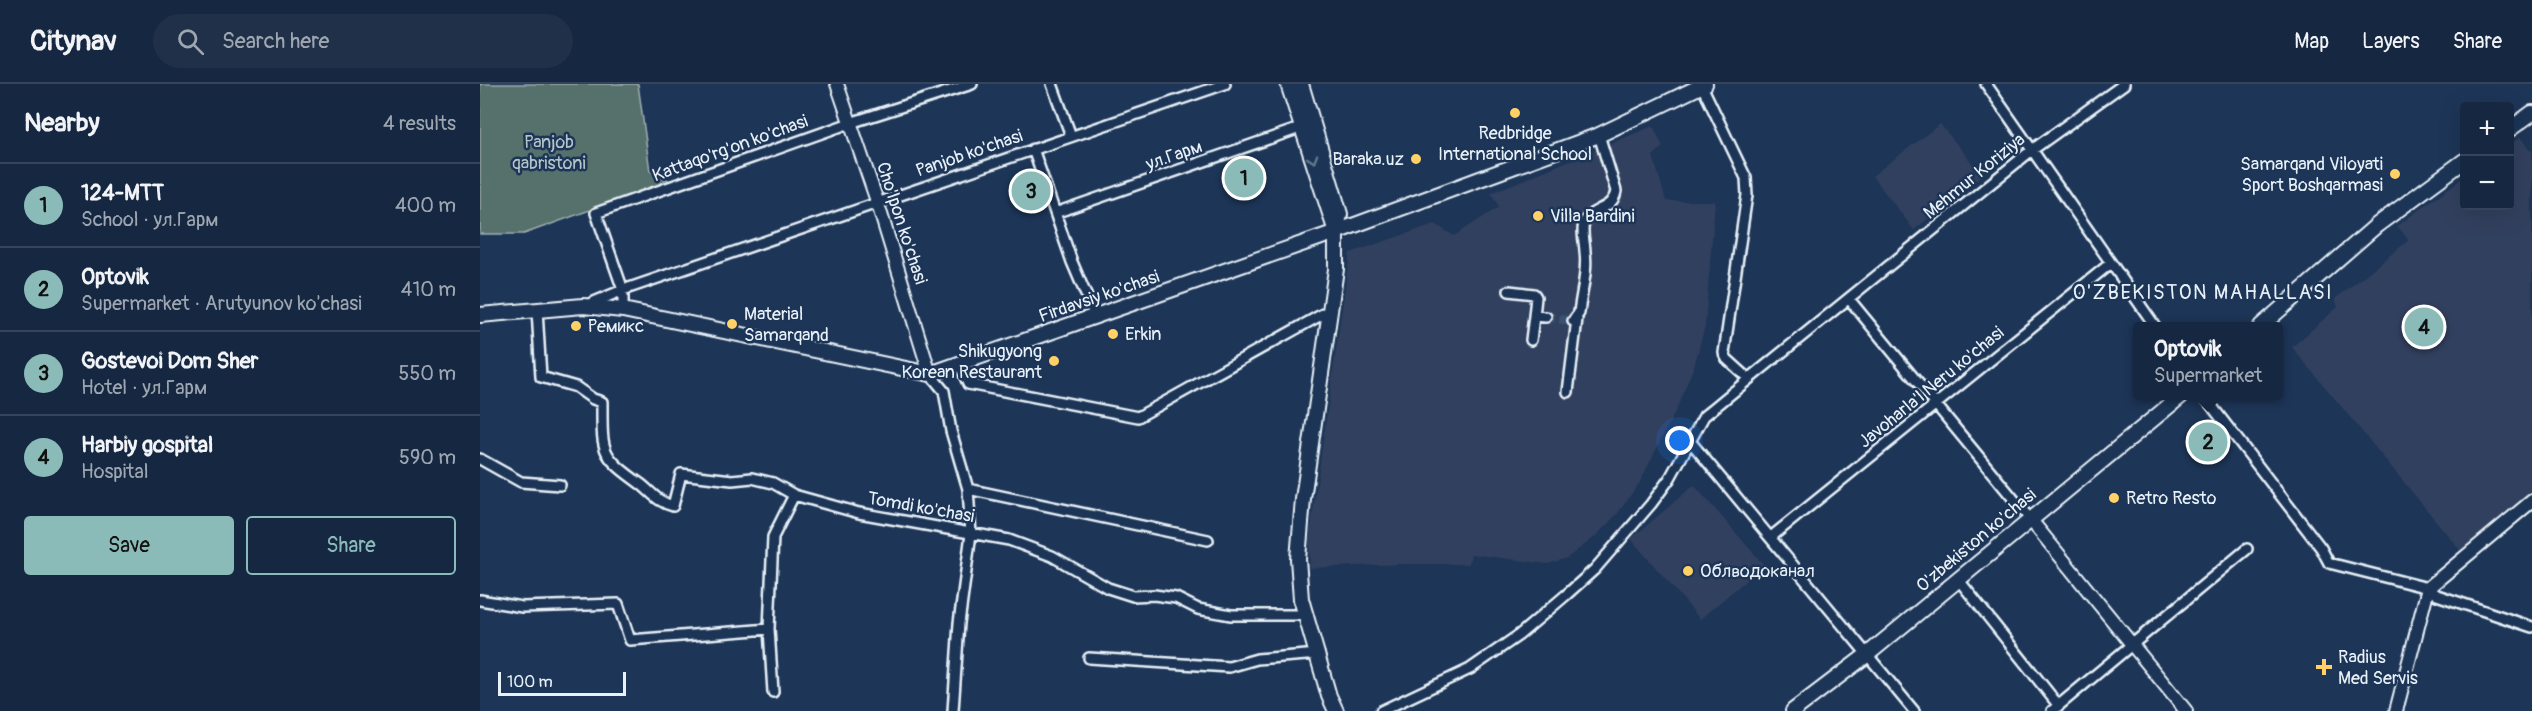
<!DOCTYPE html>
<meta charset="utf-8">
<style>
:root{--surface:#162841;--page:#1f3048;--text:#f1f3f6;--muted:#9ea6b1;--line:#35445a;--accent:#8bbbb9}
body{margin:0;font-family:Pangolin,sans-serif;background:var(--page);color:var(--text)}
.controls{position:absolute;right:18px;top:18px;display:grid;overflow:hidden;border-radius:6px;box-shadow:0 6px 24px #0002}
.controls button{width:54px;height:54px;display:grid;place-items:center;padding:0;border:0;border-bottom:2px solid var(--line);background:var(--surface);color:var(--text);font:30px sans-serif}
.scale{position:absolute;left:18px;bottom:15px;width:128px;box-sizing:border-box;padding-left:6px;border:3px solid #e8f1f8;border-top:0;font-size:16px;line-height:21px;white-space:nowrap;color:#e8f1f8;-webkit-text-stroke:4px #1d3557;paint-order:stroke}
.you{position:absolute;left:1200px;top:357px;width:21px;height:21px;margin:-15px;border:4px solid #fff;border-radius:50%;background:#1a73e8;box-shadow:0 0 0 9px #1a73e833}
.badge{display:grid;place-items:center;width:39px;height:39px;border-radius:50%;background:var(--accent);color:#111;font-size:20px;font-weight:700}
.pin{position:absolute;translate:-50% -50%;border:3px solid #fff;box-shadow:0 2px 6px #0006}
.popup{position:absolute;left:1653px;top:238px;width:150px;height:78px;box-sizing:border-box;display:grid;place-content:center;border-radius:6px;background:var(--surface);filter:drop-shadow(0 2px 4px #0005);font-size:20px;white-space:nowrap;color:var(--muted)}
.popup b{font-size:22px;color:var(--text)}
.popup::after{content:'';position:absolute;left:50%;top:100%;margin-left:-12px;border:12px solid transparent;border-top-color:var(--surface)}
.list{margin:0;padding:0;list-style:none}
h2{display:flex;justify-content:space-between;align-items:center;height:78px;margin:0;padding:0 24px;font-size:26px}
h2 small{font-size:20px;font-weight:400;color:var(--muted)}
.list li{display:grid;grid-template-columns:39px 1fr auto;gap:18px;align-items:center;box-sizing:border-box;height:84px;padding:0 24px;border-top:2px solid var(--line)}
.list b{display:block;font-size:22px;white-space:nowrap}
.list p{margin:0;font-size:20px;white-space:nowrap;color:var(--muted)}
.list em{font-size:20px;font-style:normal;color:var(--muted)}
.actions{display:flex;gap:12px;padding:18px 24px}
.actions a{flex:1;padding:14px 0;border:2px solid var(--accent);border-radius:6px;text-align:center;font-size:21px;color:var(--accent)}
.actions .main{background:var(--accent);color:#111}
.icon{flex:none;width:33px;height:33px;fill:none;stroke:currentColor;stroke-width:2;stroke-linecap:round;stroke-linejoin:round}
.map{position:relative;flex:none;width:2052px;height:627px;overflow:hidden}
header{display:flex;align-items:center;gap:36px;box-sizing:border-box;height:84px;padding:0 30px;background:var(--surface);border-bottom:2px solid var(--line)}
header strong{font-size:28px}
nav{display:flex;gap:33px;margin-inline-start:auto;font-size:21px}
.search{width:420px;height:54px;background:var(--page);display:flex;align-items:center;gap:15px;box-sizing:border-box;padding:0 21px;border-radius:33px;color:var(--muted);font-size:22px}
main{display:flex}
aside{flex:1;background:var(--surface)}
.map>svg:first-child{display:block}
</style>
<header>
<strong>Citynav</strong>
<div class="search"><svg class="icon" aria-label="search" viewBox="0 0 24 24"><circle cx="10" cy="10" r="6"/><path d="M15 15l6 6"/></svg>Search here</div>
<nav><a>Map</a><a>Layers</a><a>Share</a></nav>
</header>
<main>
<aside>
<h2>Nearby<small>4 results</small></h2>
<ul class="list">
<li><span class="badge">1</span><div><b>124-MTT</b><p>School · ул.Гарм</p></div><em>400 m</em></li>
<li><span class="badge">2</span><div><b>Optovik</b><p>Supermarket · Arutyunov ko'chasi</p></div><em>410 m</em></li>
<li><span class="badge">3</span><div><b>Gostevoi Dom Sher</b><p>Hotel · ул.Гарм</p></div><em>550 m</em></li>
<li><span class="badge">4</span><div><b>Harbiy gospital</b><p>Hospital</p></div><em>590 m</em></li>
</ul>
<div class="actions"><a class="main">Save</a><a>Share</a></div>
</aside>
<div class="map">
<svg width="2052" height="627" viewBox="0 0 2052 627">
<rect width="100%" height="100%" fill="#1d3557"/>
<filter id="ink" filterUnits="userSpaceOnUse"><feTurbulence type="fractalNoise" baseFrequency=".0167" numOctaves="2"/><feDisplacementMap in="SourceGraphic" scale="12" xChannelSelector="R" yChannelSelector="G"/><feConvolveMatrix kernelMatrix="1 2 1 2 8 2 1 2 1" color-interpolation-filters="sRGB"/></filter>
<g filter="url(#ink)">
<path fill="#31415e" d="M1460,40l42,51 -68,55 -42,-54z
M1173,42l10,21 -10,9 13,45h49l-10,125 -11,40 -17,42 -37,74 -22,31 -22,23 -29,22 -19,6 -77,-10 -2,10h-67l-92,4 -1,-28 41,-287 85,-29 19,12 45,-29 -8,-14z
M2040,53l12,15v344l-72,54 -168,-203 46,-40 -3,-8 74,-59 -12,-14 67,-49v29h46v-61z
M1214,401l70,80 -64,54 -69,-80z"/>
<path fill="#57706c" stroke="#a0b0b2" stroke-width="1.5" d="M0,0h158l12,87 20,10 -146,53h-44z"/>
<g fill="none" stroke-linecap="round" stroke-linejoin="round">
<path stroke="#3b516f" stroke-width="9" stroke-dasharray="9 4.5" stroke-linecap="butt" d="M1066,233l27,4"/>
<g stroke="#e8f1f8" stroke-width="14">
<path id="minor" d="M572,0l19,52
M1506,0l169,242
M553,65l39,113 23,54
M575,129l248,-86
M1029,207l25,3 2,3 -2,19
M1369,215l181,220
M107,221l36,-15 602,-206
M57,226l4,67 35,10 17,12 9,3c0,51 -2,53 40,83 11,9 16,17 31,21l8,-32 51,6 20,-2 21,5 21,12
M143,226v-20l-27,-77 254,-90 122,-39
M1093,237l6,-8c2,-19 9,-42 6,-61 0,-9 -4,-21 -1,-29 7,-16 29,-12 32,-32l-17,-56
M1051,256l3,-24 12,1
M479,279l9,21 170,33 192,-107
M450,290l14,17 7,40 17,58 3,45 -12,89 -6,88
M1269,295l283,-229 92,-66
M1088,308l9,-73
M1724,312l117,152 8,15 99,25 9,7 95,32
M1210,357l224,270
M0,375l41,23 39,3
M488,405l240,51
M1291,453l340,-274
M1478,495l101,127
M0,516l42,7 96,-3 12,36 139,-11 4,-92 21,-42 65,18 150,27 43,16 56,32 25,8 21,-1 22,3 22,11 33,6h75
M289,545l4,63
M609,574l140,9 28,-8 62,-5
M901,627l89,-42 49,-34 47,-40 29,-26 56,-65 19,-26 34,-62 45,-37 -22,-20 -3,-6 23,-158 -1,-17 -44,-92
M1572,627l195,-162"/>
</g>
<g stroke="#e8f1f8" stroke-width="16">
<path id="tertiary" d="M357,0l40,117 53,173
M1550,435l156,192
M1916,627l32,-123 104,-87"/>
</g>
<g stroke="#e8f1f8" stroke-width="18">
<path id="secondary" d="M808,0l48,148v37l-33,230 -5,60 3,40 28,97 7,15
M821,0l39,130 -4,18
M2030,45l22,-16
M0,231l103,-9 40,4 307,64 406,-142 263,-97 106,-51
M1781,242l116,-101 87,-64
M1313,627l75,-57 313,-258"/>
</g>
<use href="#minor" stroke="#1d3557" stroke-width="9"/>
<use href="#tertiary" stroke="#1d3557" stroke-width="12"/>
<use href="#secondary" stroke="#1d3557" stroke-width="14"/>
</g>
<defs><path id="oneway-chevron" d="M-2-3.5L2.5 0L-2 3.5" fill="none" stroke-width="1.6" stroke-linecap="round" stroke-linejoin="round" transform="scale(1.5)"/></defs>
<use stroke="#64778f" href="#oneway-chevron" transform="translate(833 75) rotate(73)"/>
</g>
<g fill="#ffd166" stroke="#1d3557" stroke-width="2">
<circle cx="1035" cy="29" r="6"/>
<circle cx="936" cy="75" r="6"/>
<circle cx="1915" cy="90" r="6"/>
<circle cx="1058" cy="132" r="6"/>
<circle cx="252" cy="240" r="6"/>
<circle cx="96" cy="242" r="6"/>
<circle cx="633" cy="250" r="6"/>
<circle cx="574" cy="277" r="6"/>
<circle cx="1634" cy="414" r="6"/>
<circle cx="1208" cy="487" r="6"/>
<path d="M1841 574h6v6h6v6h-6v6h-6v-6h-6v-6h6z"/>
</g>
<g text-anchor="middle" stroke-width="5" stroke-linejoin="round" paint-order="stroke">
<g font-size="18" fill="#e8f1f8" stroke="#1d3557" text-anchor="start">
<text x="1035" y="55" text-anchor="middle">Redbridge<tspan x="1035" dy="21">International School</tspan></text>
<text x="924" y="81" text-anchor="end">Baraka.uz</text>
<text x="1903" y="86" text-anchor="end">Samarqand Viloyati<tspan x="1903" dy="21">Sport Boshqarmasi</tspan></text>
<text x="1070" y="138">Villa Bardini</text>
<text x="264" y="236">Material<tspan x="264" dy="21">Samarqand</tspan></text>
<text x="108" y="248">Ремикс</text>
<text x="645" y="256">Erkin</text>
<text x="562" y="273" text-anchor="end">Shikugyong<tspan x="562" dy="21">Korean Restaurant</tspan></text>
<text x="1646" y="420">Retro Resto</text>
<text x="1220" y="493">Облводоканал</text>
<text x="1858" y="579">Radius<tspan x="1858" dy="21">Med Servis</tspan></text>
</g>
<g font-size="18" fill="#b5c4c7" stroke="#1d3557">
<text x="69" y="64">Panjob<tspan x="69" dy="21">qabristoni</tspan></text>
</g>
<g font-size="18" fill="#e8f1f8" stroke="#1d3557">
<text transform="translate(250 64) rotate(-20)" y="6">Kattaqo'rg'on ko'chasi</text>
<text transform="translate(489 69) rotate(-19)" y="6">Panjob ko'chasi</text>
<text transform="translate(694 71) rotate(-19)" y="6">ул.Гарм</text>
<text transform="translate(1494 92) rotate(-39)" y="6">Mehmur Koriziya</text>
<text transform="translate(422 139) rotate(72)" y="6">Cho'lpon ko'chasi</text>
<text transform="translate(619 212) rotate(-19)" y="6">Firdavsiy ko'chasi</text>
<text transform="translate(1451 303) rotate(-39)" y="6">Javoharla'l Neru ko'chasi</text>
<text transform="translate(441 423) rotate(10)" y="6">Tomdi ko'chasi</text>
<text transform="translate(1496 456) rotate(-40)" y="6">O'zbekiston ko'chasi</text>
</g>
<g font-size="20" letter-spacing="1.5" fill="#e8f1f8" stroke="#1d3557">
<text x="1723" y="215">O'ZBEKISTON MAHALLASI</text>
</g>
</g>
</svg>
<div class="controls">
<button>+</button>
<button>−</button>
</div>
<div class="scale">100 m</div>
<div class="you"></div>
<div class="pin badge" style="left:764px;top:94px">1</div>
<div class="pin badge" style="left:1728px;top:358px">2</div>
<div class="popup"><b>Optovik</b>Supermarket</div>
<div class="pin badge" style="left:551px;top:107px">3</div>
<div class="pin badge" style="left:1944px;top:243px">4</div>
</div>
</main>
